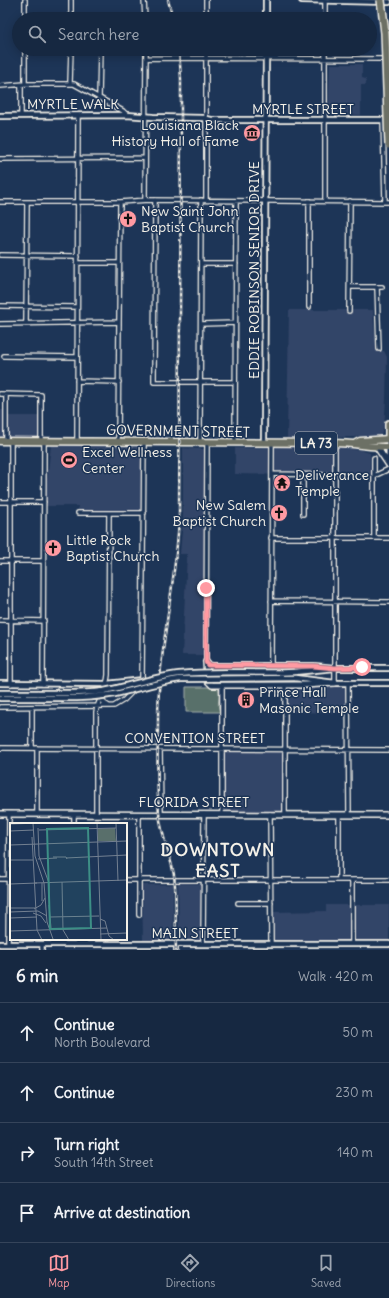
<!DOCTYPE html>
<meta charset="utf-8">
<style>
:root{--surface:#162841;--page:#1f3048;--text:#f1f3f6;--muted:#9ea6b1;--line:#35445a;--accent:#ff9aa2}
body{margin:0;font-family:Delius,sans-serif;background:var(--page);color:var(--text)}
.stop{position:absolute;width:12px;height:12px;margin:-9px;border:3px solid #ff9aa2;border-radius:50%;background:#fff}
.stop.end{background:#ff9aa2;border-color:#fff;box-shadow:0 1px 4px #0008}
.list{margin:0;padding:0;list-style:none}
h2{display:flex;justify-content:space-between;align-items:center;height:52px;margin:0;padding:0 16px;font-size:17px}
h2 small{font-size:13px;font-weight:400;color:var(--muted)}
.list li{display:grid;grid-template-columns:26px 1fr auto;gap:12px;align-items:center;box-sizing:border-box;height:60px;padding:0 16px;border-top:1px solid var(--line)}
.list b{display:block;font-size:15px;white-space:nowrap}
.list p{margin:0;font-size:13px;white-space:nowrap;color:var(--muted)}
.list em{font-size:13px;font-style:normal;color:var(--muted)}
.icon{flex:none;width:22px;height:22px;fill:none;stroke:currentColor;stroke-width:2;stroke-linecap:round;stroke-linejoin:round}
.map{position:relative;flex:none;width:389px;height:950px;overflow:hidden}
.search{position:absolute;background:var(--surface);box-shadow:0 2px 10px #0003;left:12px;right:12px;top:12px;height:44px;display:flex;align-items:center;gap:10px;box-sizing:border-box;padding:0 14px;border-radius:22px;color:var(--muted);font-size:15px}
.sheet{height:292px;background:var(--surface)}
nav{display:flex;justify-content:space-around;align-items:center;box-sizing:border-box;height:56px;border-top:1px solid var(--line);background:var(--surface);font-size:11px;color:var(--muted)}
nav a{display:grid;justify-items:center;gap:2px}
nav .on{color:var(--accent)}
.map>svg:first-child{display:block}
</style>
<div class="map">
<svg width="389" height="950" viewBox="0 0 389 950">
<rect width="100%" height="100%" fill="#1d3557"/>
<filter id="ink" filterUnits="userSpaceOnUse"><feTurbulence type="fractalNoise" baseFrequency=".025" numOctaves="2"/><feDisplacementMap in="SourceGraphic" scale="8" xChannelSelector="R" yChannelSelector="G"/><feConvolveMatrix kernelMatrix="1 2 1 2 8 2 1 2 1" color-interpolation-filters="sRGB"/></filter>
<g filter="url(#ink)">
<path fill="#334467" d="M330,64h32v14l4,1v6h-5v30l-33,-1z
M289,310h84l3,41h8l3,6 -1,42 -2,28 -3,8 -27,2 -67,1z
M0,410h6l1,6h32v21h-39z
M51,445l88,2 5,36v30h-66v-7h-34z
M335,447l25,3 10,3 1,23 -136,-2v-26z
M183,448l22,1 -1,206h-22l5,-101h-7l3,-35z
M348,683v30l-63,-1v-27z
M222,749h63v65h-63z
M178,883l24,1v57l-23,-1z
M173,884v56h-30l-1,-55z
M326,905h63v36h-116v-29l53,-1z"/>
<path fill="#596f6b" stroke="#a6b0aa" d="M186,687h29l3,1c3,8 -2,16 2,24h-34z"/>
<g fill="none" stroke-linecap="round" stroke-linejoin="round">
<g stroke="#f4f1e8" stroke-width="6">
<path id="minor" d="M144,0l1,19
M206,0v19
M25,19v-19
M71,19v-19
M325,19v-19
M146,58l240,1
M70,83l1,-34
M25,84v-35
M0,86l25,-2h49l49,27 4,4
M99,98l1,-49
M21,115v-30
M383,120l2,82
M0,159l145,-1
M145,200l1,-151
M155,200l-1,182h81
M206,200v-151
M325,201v-152
M0,202h120l28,-2 241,2
M0,255l78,1
M78,263h41
M201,264h35
M350,287h32
M377,287l2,62
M0,306l77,1
M309,307v-106
M349,311l1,-110
M0,324l119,-2
M26,324l1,-122
M201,324l34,-1
M4,356l73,1
M77,381l42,1
M0,394l41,1v46
M6,395v46
M77,442l1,-326
M118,442l2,-240
M200,443l1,-243
M235,443l1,-242
M335,443v240
M374,458v80
M272,474l63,1
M303,475v39
M374,476l15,-7
M0,502h44
M78,513h66
M271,538h118
M0,561h43
M271,601l118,1
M0,620l44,1
M206,662l1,-219
M271,666l1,-223
M348,683l1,132
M11,684v-243
M43,684l1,-243
M222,685v129
M285,685v129
M102,696l2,7 5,3
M0,707l114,-1 10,-6 18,-18 2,-240
M0,748l389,2
M32,748v-41
M160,749l1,65
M37,814v-66
M96,814v-102c2,-13 11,-23 12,-37l1,-162
M270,814l1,130
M339,815v65
M74,824v-10
M0,879h11
M126,880h263
M238,903h33
M139,915v-101
M8,944l1,-130
M42,944v6
M176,944v6
M203,944l1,-130
M352,944v-64"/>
</g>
<g stroke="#f4f1e8" stroke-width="8">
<path id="tertiary" d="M302,0l87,2
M266,19v-19
M0,116l127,-1 26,2 50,1 8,2h178
M264,443l2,-394
M294,672l41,-4h54
M295,678l40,5h54
M0,683l107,1 36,-4
M0,693h38
M0,698h38
M0,944h389"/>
</g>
<g stroke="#f4f1e8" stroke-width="8">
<path id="secondary" d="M389,439v22
M377,447l12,18
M206,662l1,18 5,5h93l30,-2
M206,662l2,3 4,1h102l21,2
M0,814l389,1"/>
</g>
<g stroke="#f4f1e8" stroke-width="9">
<path id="primary" d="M0,441l335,2c18,0 35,4 54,4
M356,443l4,-2 29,-2"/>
</g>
<g stroke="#f4f1e8" stroke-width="10">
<path id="motorway" d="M389,439v-15"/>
</g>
<use href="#minor" stroke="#1d3557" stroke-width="3.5"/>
<use href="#tertiary" stroke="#1d3557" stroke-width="4.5"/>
<use href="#secondary" stroke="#1d3557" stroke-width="5"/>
<use href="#primary" stroke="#6c7065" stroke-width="6"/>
<use href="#motorway" stroke="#6c7065" stroke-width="7"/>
<g stroke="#f4f1e8" stroke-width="2.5">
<path id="rail" d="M168,0l5,19
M176,950c-1,-24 1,-52 -2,-75 -4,-21 -13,-41 -15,-62 -3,-31 -1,-63 -1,-94 0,-68 18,-134 21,-201l2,-403v-36l-2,-30"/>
</g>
<use href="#rail" stroke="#1d3557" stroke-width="1" stroke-dasharray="3" stroke-linecap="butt"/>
<g stroke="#f4f1e8" stroke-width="8" stroke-linecap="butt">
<path id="tertiary-bridge" d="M38,693c22,0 44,1 66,-2 26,-5 49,-14 75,-17 38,-4 77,0 115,-2
M38,698c25,0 51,1 77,-4 22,-5 43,-12 66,-15l114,-1"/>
</g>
<g stroke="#f4f1e8" stroke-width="10" stroke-linecap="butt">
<path id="motorway-bridge" d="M381,0l4,33 4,112"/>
</g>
<use href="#tertiary-bridge" stroke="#1d3557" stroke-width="4.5"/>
<use href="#motorway-bridge" stroke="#6c7065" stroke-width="7"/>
</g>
</g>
<g fill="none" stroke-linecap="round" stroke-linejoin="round" filter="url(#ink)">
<path stroke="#ff9aa2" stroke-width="5" d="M206,588v74l2,3 106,1 21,2 27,-1"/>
</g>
<defs>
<g id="museum-disc" transform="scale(0.9)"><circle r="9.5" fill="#ff9aa2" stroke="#1d3557"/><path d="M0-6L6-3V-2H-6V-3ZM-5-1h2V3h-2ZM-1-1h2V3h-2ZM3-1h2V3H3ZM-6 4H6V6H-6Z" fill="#111"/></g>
<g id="church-disc" transform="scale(0.9)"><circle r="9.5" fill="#ff9aa2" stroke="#1d3557"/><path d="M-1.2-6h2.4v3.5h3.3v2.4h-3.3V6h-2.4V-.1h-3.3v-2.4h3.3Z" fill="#111"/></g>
<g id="stadium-disc" transform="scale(0.9)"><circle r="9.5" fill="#ff9aa2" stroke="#1d3557"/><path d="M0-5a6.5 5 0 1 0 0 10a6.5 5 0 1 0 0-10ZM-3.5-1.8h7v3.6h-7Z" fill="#111"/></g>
<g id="temple-disc" transform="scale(0.9)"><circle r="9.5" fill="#ff9aa2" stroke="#1d3557"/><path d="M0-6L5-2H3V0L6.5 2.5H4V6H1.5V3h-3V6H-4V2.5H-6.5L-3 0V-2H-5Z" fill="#111"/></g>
<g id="building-disc" transform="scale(0.9)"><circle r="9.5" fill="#ff9aa2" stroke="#1d3557"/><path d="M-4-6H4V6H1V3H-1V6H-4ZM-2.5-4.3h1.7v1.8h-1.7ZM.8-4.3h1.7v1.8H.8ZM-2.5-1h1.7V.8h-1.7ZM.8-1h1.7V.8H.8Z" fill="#111"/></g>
</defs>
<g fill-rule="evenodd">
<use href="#museum-disc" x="252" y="133"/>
<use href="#church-disc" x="128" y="219"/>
<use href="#stadium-disc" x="69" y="460"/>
<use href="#temple-disc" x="282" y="483"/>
<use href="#church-disc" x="279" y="513"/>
<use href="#church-disc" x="53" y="548"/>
<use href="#building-disc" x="246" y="700"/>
</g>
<g text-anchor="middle" stroke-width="3" stroke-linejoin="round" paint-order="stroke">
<rect fill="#1d3557" stroke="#b4b9bc" stroke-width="1" x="295" y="432" width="42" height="22" rx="3"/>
<g font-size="13" font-weight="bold" fill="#f4f1e8">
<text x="316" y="448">LA 73</text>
</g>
<g font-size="14" fill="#f4f1e8" stroke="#1d3557">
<text x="73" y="109">MYRTLE WALK</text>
<text x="303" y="114">MYRTLE STREET</text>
<text transform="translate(254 270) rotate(-90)" y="5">EDDIE ROBINSON SENIOR DRIVE</text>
<text transform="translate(178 431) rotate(1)" y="5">GOVERNMENT STREET</text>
<text x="195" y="743">CONVENTION STREET</text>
<text x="194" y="807">FLORIDA STREET</text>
<text x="195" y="938">MAIN STREET</text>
</g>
<g font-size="14" fill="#f4f1e8" stroke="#1d3557" text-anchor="start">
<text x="239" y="130" text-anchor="end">Louisiana Black<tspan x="239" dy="16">History Hall of Fame</tspan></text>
<text x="141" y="216">New Saint John<tspan x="141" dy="16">Baptist Church</tspan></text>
<text x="82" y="457">Excel Wellness<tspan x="82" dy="16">Center</tspan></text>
<text x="295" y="480">Deliverance<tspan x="295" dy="16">Temple</tspan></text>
<text x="266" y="510" text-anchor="end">New Salem<tspan x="266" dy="16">Baptist Church</tspan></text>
<text x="66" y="545">Little Rock<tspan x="66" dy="16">Baptist Church</tspan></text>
<text x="259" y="697">Prince Hall<tspan x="259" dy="16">Masonic Temple</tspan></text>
</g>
<g font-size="18" font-weight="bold" letter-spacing="1" fill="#f4f1e8" stroke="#1d3557">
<text x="218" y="856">DOWNTOWN<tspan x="218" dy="21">EAST</tspan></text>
</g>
</g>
<g transform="translate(10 823)">
<rect width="117" height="117" fill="#1d3557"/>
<path d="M105,5l1,13h-18v-12z" fill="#596f6b"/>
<path fill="none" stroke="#738091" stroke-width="1" d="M23,0l2,33 9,27 3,39 6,17M87,0l4,117M106,0l2,58M0,1l31,-1M28,5l1,28 10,27M29,7l77,-2M0,8l24,-1M22,14l5,93 5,10M0,22l117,-4M43,34h13l1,2M56,35l61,-3M28,36l19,-1M0,37h23M52,59l1,48 6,10M25,60l92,-3M32,60v18M39,60v15M0,61l27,-1M39,82l2,23M0,85h25M24,86l7,-4 4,-7M0,89l28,-1 9,5M23,90l8,3 5,7M40,94l49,-1M0,95l27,-1M90,96l5,2 4,15 5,4M0,108l97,-3M90,111l27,-1"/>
<path fill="#3d8f86" fill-opacity="0.15" stroke="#3d8f86" stroke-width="2" d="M78,5l3,100 -41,1 -3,-100z"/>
<rect width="117" height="117" fill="none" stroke="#f4f1e8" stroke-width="2"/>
</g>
</svg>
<div class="stop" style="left:362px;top:667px"></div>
<div class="stop end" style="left:206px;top:588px"></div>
<div class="search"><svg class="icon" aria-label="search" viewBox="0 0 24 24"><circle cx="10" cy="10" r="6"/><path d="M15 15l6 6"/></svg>Search here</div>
</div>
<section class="sheet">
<h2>6 min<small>Walk · 420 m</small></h2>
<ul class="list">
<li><svg class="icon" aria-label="ahead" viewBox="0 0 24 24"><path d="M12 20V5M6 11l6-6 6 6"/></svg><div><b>Continue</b><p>North Boulevard</p></div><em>50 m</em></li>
<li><svg class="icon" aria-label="ahead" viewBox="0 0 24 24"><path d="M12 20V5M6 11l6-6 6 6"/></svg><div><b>Continue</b></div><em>230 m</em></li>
<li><svg class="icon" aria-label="right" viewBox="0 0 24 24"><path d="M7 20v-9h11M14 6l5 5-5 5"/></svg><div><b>Turn right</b><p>South 14th Street</p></div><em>140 m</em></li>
<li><svg class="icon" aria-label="arrive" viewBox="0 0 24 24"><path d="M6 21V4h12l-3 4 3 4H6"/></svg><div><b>Arrive at destination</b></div></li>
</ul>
</section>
<nav>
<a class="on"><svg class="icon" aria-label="map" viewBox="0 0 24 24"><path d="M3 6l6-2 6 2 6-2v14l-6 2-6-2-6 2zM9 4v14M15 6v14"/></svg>Map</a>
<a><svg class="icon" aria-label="directions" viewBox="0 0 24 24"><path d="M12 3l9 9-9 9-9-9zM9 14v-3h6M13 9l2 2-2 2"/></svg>Directions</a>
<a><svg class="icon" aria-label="saved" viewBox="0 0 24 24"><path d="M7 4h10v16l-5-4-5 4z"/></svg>Saved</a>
</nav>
